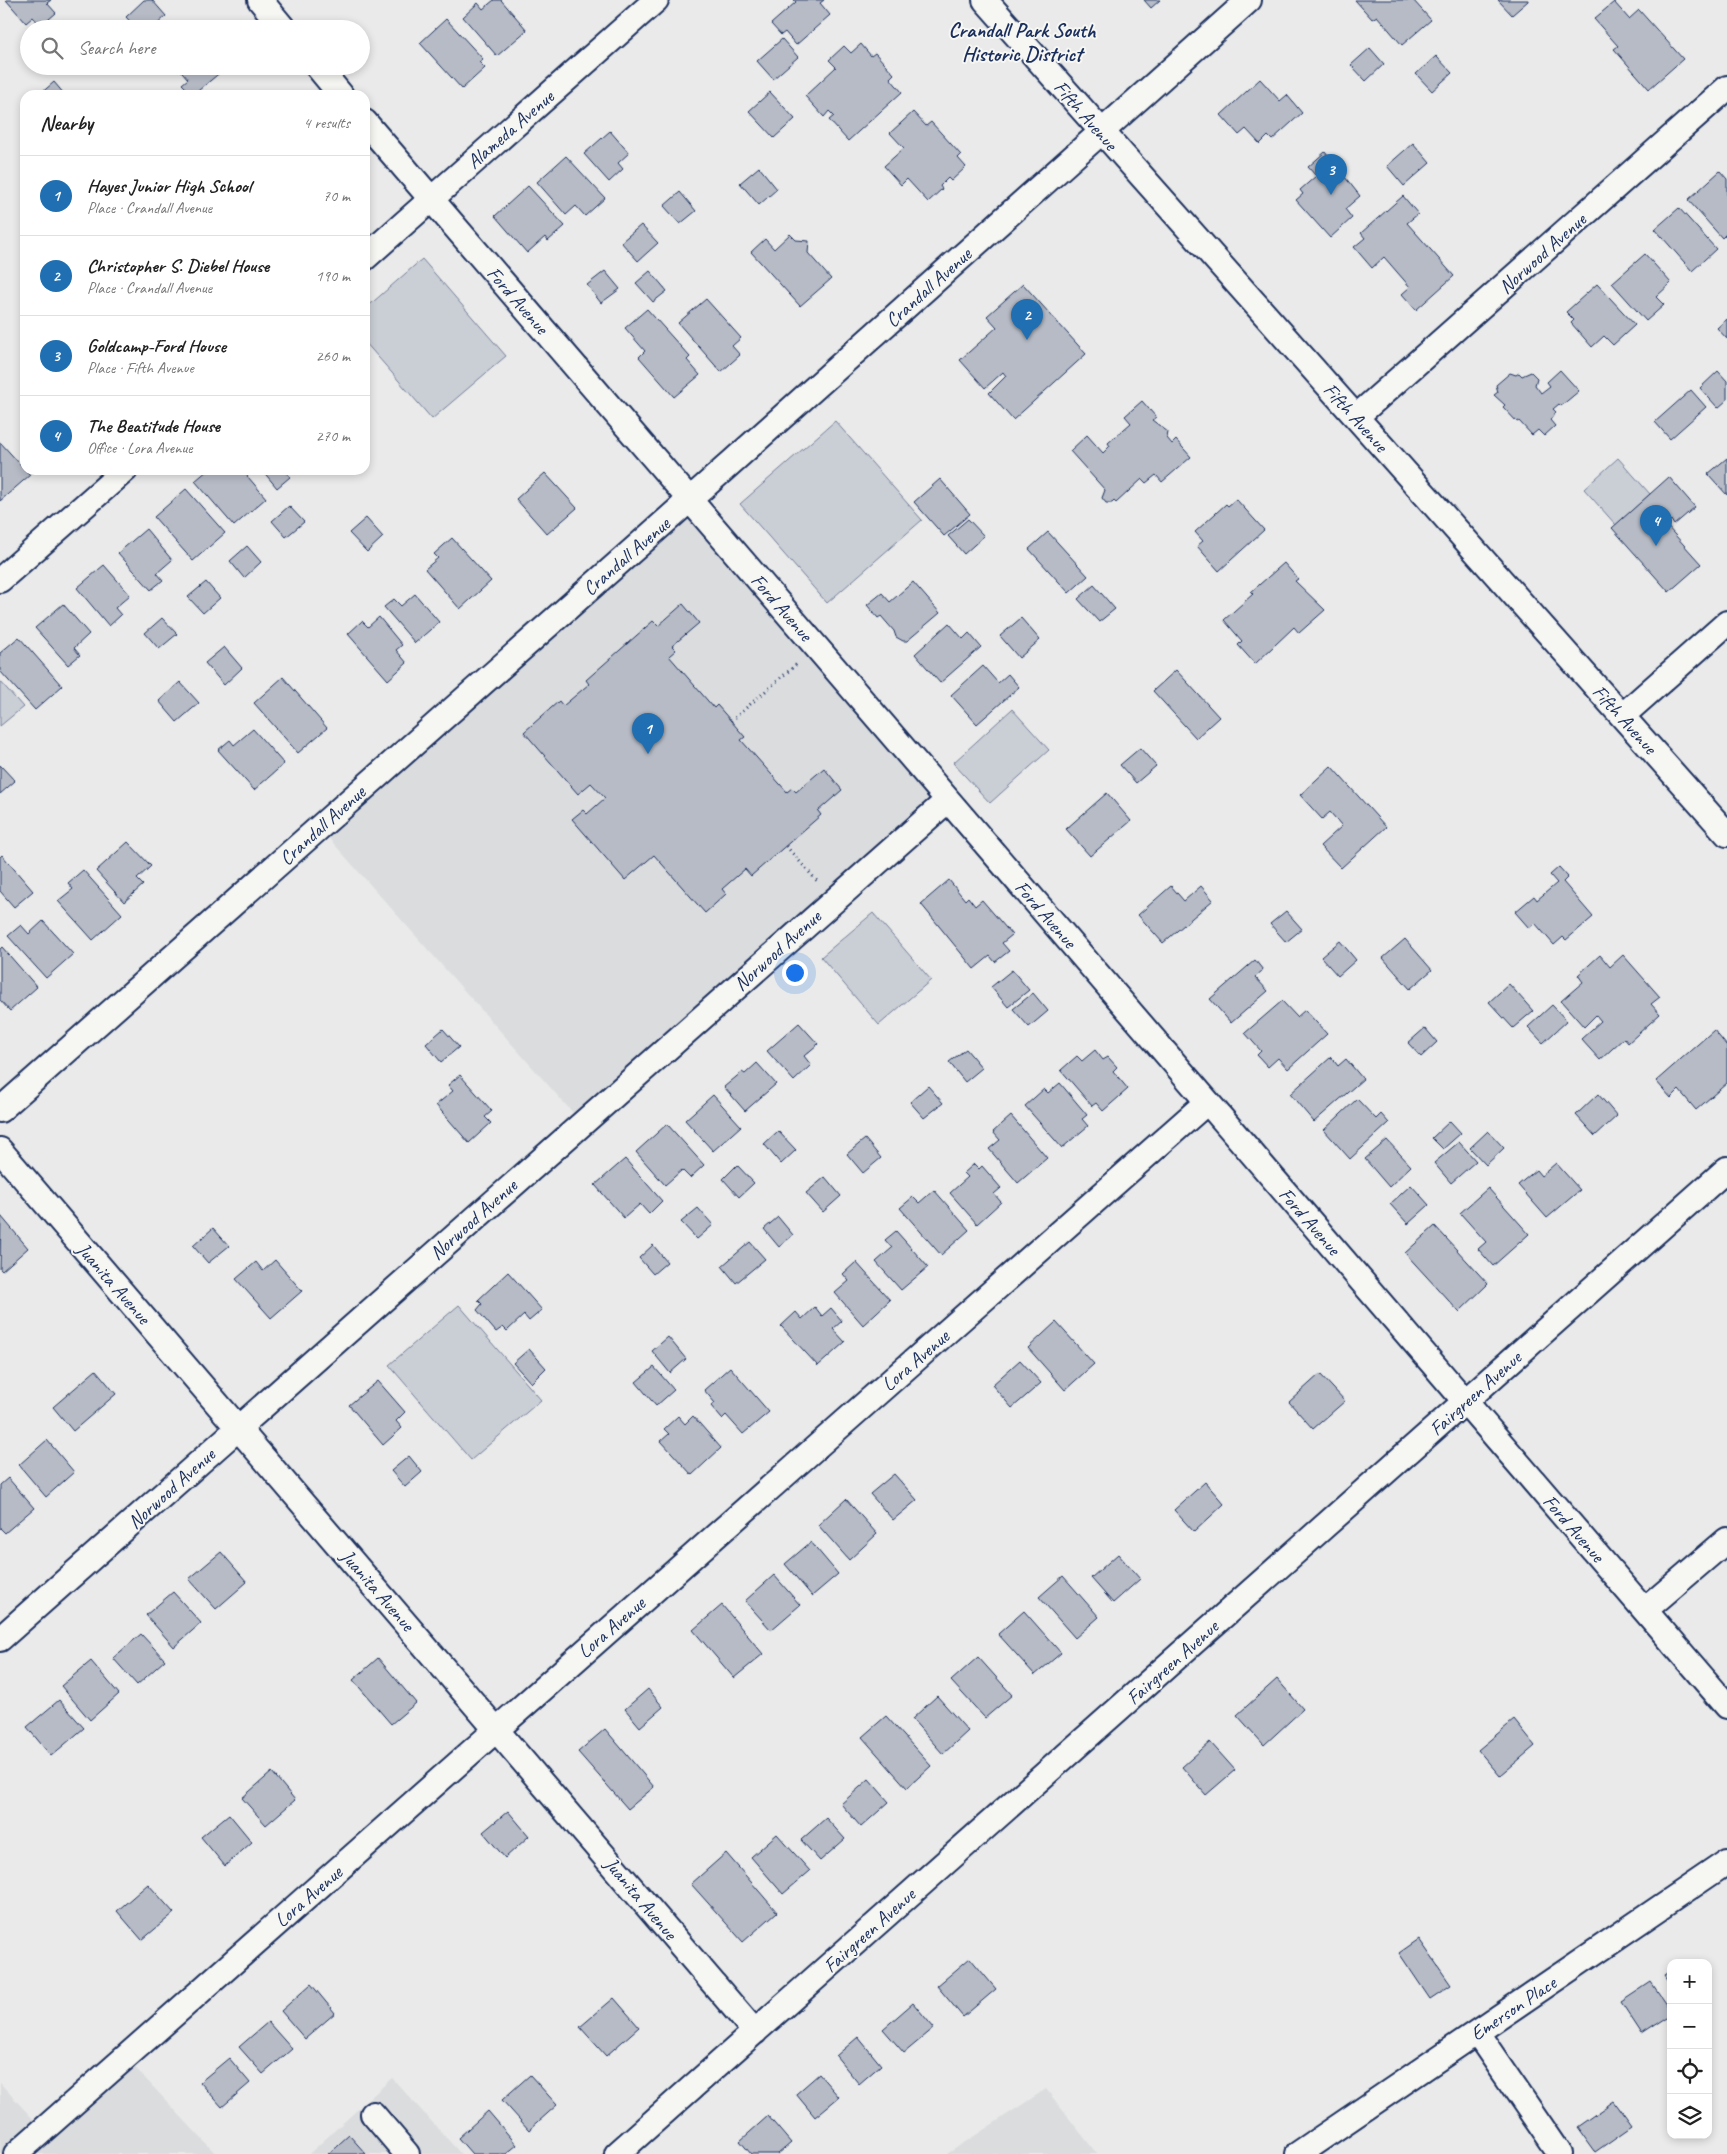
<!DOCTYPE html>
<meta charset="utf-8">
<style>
:root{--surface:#fff;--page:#f2f2f2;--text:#222;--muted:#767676;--line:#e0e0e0;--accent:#1f6fb2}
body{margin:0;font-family:Caveat,sans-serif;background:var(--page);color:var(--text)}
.controls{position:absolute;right:15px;bottom:15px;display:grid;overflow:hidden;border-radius:10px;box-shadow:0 2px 8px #0003}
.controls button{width:45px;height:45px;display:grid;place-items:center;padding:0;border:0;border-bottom:1px solid var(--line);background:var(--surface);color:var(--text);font:25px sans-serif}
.you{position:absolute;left:794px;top:972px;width:18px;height:18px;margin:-12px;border:4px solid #fff;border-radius:50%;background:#1a73e8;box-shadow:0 0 0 8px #1a73e833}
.badge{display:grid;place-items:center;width:32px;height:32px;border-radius:50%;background:var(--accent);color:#fff;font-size:16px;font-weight:700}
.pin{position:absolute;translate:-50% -41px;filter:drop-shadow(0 1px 2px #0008)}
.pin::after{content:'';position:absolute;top:26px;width:18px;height:15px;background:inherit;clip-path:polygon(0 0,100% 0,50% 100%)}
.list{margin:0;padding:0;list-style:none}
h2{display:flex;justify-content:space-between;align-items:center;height:65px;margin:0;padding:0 20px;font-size:21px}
h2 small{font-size:16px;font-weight:400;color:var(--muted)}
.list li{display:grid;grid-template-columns:32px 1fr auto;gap:15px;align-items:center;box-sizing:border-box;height:80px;padding:0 20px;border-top:1px solid var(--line)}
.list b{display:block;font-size:19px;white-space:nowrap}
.list p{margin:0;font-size:16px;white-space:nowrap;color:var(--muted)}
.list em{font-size:16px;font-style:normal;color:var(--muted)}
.icon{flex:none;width:28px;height:28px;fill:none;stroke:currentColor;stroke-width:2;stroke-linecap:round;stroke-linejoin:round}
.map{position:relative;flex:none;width:1727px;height:2154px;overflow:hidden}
.search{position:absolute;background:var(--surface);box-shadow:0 2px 8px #0003;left:20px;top:20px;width:350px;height:55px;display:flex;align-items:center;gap:12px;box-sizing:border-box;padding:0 18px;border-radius:28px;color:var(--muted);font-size:19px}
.panel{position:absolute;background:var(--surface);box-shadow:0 2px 8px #0003;left:20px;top:90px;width:350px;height:385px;border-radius:15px}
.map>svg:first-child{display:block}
</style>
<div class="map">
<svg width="1727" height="2154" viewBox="0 0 1727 2154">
<rect width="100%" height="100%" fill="#e9eae9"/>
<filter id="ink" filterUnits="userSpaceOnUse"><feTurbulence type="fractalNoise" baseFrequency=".02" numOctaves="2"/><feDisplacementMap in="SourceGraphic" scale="10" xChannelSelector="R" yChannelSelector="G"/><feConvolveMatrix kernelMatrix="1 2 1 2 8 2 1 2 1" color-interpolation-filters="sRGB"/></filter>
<g filter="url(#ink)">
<path fill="#dadcde" d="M690,500l258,300 -366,323 -263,-296z
M125,2057l91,97h-216v-71l43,47z
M392,2078l69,76h-152z
M1046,2089l51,65h-150z"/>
<path fill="#caced5" stroke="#727e9a" d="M422,259l84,97 -74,63 -67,-77v-33z
M835,421l87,99 -95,83 -87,-99z
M1618,458l32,36 -34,31 -32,-36z
M0,681l23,26 -23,19z
M1012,709l37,41 -59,53 -37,-40z
M873,913l58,67 -52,45 -58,-68z
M459,1305l82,95 -70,60 -82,-95z"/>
<path fill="#b6bbc6" stroke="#1b2f5e" d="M6,0h45l-4,3 9,10 -15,13 -8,-9 -7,6z
M144,0h8l14,16 -14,13h-15l-11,-12z
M494,0h7l26,30 -30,26 -34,-39 15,-14 5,6z
M794,0h30l-4,3 10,12 -34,30 -11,-13 -4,3 -10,-11 25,-22z
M1144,0h16l-9,8z
M1355,0h58l18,20 -29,25 -25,-29 -5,3z
M1498,0h30v1l-16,14z
M1614,2l15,17 10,-9 44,49 -34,30 -35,-40 4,-3 -24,-27z
M446,19l37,40 -4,3 6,6 -23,21 -42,-46z
M782,39l16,18 -25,22 -16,-18z
M861,44l10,12 4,-3 19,21 -4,4 12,14 -54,49 -19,-21 5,-4 -5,-5 -5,6 -19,-21 31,-29 -7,-7 15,-14 7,7z
M1370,48l14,16 -18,17 -15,-16z
M1436,56l16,17 -20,18 -16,-17z
M177,66h51l-35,29 -11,-11 6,-5z
M1260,79l20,22 7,-6 15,18 -30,27 -4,-4 -8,8 -14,-15 -7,6 -18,-20z
M54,82l11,13h-26z
M770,92l25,27 -21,19 -25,-27z
M913,112l13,14 5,-4 30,33 -3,3 8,9 -15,14 -3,-3 -8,8 2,3 -14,13 -21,-23 -6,6 -17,-19 20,-18 -14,-15z
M610,131l19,22 -11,10 5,6 -14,13 -25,-28z
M1413,143l17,20 -26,23 -17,-20z
M1325,152l35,44 -15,13 7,9 -22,20 -34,-38 7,-6 -3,-4 16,-14 -8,-9z
M566,156l39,42 -20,18 -9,-10 -10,9 -29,-33z
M759,167l18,22 -18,16 -19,-22z
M1720,171l7,8v54l-5,5 -34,-38z
M528,186l37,40 -17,15 -3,-4 -18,16 -32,-37z
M680,192l16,19 -16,13 -16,-18z
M1403,196l15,18 -11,9 47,53 -38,34 -14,-16 8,-7 -26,-30 -12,11 -18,-21 11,-9 -4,-5z
M1679,208l37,41 -24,22 -37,-42z
M641,225l17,18 -20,18 -17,-19z
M790,234l6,6 13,1 -1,12 23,26 -31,27 -49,-54 14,-13 9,10z
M1645,254l26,29 -15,14 8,8 -18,16 -34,-38z
M605,271l15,18 -19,14 -14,-18z
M650,271l17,20 -14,11 -17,-19z
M1023,284l63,70 -73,66 -24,-27 17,-17 -3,-4 -18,16 -25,-28 37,-33 -10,-11z
M1597,284l38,41 -22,20 -9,-9 -12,11 -21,-24 3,-3 -8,-8z
M706,299l35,39 -9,8 8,9 -19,17 -43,-49z
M647,309l43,48 -3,3 13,15 -26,22 -35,-40 6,-6 -20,-23z
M1727,319v20l-10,-11z
M1560,370l19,21 -18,15 -2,-2 -6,5 3,3 -6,8 5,6 -11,10 -6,-6 -6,5 -13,-14 -2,1 -14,-15 2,-2 -11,-10 4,-3 -2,-7 14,-12 6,2 3,-2 3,3 9,-4 6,6 -2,7 6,8 9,-7 -3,-4z
M1718,371l9,10v19l-9,8 -18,-20z
M1691,390l15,17 -36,32 -15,-17z
M1142,401l14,16 -4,3 16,12 -1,6 5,6 4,-4 15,17 -29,25 -6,-7 -10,8 -4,-4 -26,24 -2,-2 -2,2h-6l-4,-5 3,-8 -35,-39 17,-16 16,18 7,-7 -2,-3 23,-20 -6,-7z
M0,442l30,33 -30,26z
M1727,458v37l-19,-21z
M208,470h34l24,28 -32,28 -39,-45z
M262,470h23l5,7 -13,11z
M545,473l32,35 -30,26 -31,-35z
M1669,477l26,30 -21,18 -3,-5 -5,5 35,39 -32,28 -57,-64z
M940,479l30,35 -26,22 -30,-34z
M186,489l39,44 -32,28 -39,-44z
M1236,499l28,31 -45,41 -22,-25 6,-5 -8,-9 31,-28 2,2z
M289,506l15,16 -18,15 -14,-16z
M366,518l17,19 -16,15 -18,-19z
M968,519l16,17 -20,18 -16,-18z
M146,529l26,31 -15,13 6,7 -12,10 -33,-37z
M1048,532l40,44 -19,17 -40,-44z
M452,538l39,43 -31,28 -35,-40 13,-11 -4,-4z
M247,546l14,16 -17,16 -14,-17z
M1284,563l14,16 -3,2 30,29 -26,23 -5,-6 -39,37 -17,-19 4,-4 -18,-21 29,-26 -2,-2z
M104,565l26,30 -15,13 6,7 -12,11 -32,-38z
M206,582l14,16 -17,15 -15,-16z
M913,582l27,31 -33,28h-4l-7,-4 -2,-6 -13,-15 -3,2 -11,-13 15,-12 8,9z
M1094,585l21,24 -16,13 -21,-23z
M415,594l24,28 -24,21 -31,-36 10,-8 7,7z
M63,604l26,30 -15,14 6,7 -12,10 -33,-37z
M683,604l16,19 -27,23 4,4 -7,6 45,52 3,-3 28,32 -4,3 46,52 5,-4 4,4 28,-24 18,22 -24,21 3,4 -70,61 -6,-7 -23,20 4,5 -21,19 -51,-58 -29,25 -53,-61 11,-9 4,4 18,-16 -14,-15 -13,11 -54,-62 35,-31 4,5 26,-22 -3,-4 67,-59 5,5z
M379,617l23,28 -6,5 11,13 -19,17 -40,-46 14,-13 6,6z
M162,618l15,16 -18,15 -14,-16z
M1021,618l19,22 -21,18 -19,-22z
M949,623l14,16 6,-6 12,14 -41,36 -25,-29z
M19,637l43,49 -27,24 -35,-39v-18z
M224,647l18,21 -18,17 -19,-22z
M983,666l15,17 10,-9 11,13 -42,37 -26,-29z
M1176,670l43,47 -23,21 -43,-47z
M283,677l44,51 -29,25 -44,-50z
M180,682l19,21 -22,19 -18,-21z
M253,729l31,35 -30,26 -36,-40 12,-10 4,5z
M1140,748l16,18 -20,17 -16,-18z
M0,765l15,16 -15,13z
M1331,766l55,61 -45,41 -21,-22 22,-20 -12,-14 -8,7 -22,-24z
M1107,793l24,28 -41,35 -24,-27z
M128,842l23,24 -14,13 6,6 -19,17 -28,-31z
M2,855l31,36 -19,16 -14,-16v-34z
M1559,867l9,10 -5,5 30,35 -27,23 -3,-3 -9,8 -19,-22 -6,5 -14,-16 19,-16 3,4 20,-17 -7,-8z
M83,870l39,44 -29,26 -35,-39 15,-12 -5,-6z
M949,880l16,20 3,-3 7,9 7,-6 30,35 -10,8 7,8 -14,11 -5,-6 -16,13 -53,-65z
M1171,886l13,15 17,-15 12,14 -50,43 -25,-28z
M1286,911l16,18 -16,13 -16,-18z
M43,921l30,33 -27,24 -38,-42 13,-11 8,9z
M1405,939l27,31 -22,19 -27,-31z
M1340,941l16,19 -18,16 -17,-19z
M2,947l35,40 -27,24 -10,-11v-51z
M1600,955l10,12 13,-12 37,42 -9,7 9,10 -32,29 -4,-5 -24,22 -19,-21 20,-18 -5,-6 -12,12 -23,-26 22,-19 -5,-7z
M1255,960l8,10 -8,7 13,14 -37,32 -21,-24z
M1012,970l17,20 -21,17 -17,-20z
M1509,984l24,27 -20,17 -24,-26z
M1033,993l15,18 -19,16 -16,-18z
M1282,1001l15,16 8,-7 22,24 -39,35 -10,-11 -10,9 -11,-12 4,-4 -16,-18z
M1552,1005l15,16 -24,22 -15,-16z
M799,1023l19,21 -14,12 7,9 -17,16 -27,-30z
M1425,1028l12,14 -16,15 -13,-14z
M443,1029l16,18 -18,15 -15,-18z
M1714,1030l13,16v37l-31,27 -17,-20 -8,8 -15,-17z
M966,1049l16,19 -17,14 -16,-20z
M1095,1050l8,10 5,-3 9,10 -4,4 15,18 -25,22 -7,-8 -4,3 -31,-36 16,-14 5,5z
M1331,1057l7,9 8,-7 17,20 -49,43 -24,-28z
M757,1063l19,21 -31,27 -21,-24 18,-15 3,2z
M460,1075l32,36 -7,6 6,6 -22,20 -33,-38 17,-14 -5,-6z
M1060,1083l27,32 -5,4 6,7 -26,22 -37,-42 19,-17 4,4z
M928,1086l15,17 -19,15 -14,-16z
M1598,1094l19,22 -22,20 -19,-21z
M713,1095l28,31 -28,25 -28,-31z
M1357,1099l19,20 5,-5 8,9 -39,36 -26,-29z
M1011,1116l36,42 -29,25 -29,-34 11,-9 -7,-8z
M1450,1121l11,12 -18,16 -11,-11z
M667,1124l37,41 -14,13 -8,-8 -17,15 -29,-33z
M778,1131l18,19 -15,14 -17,-20z
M1488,1131l16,17 -18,17 -16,-17z
M865,1139l16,19 -18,15 -16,-19z
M1387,1140l24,26 -22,21 -24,-28z
M1459,1142l17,19 -25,22 -17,-20z
M625,1159l37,42 -13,13 -9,-10 -16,14 -29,-33z
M1556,1163l24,27 -33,28 -29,-33 18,-15 5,6z
M974,1164l5,5 3,-3 19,22 -7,6 7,8 -24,22 -27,-31 18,-16 -4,-4z
M737,1165l17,18 -15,14 -16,-18z
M825,1177l16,19 -18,16 -17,-19z
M1411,1185l18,20 -21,19 -18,-20z
M1488,1188l41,46 -36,32 -15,-17 8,-7 -26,-29z
M934,1190l35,40 -28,25 -41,-47 13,-11 6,6z
M698,1208l15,17 -16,14 -16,-17z
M1,1216l27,32 -26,23 -2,-2z
M778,1217l15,18 -14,12 -15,-18z
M1435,1226l53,58 -29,28 -54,-59z
M213,1228l16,18 -21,17 -15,-17z
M896,1231l32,36 -27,23 -25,-28 16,-14 -7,-8z
M750,1242l15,17 -29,24 -14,-17z
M653,1245l14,17 -14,12 -14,-16z
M275,1260l27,31 -31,27 -35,-39 20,-17 7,9z
M856,1262l34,38 -27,25 -28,-32 14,-12 -6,-7z
M508,1272l34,38 -13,11 -5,-6 -17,16 -4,-4 -7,5 -19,-22 5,-6 -4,-4z
M815,1307l7,9 9,-8 11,13 -9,8 12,13 -27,24 -37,-40 15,-14 6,7z
M1056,1322l38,42 -29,26 -37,-42z
M668,1337l18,22 -16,14 -18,-22z
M529,1349l17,19 -15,15 -18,-20z
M1020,1360l21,23 -29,25 -20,-23z
M654,1367l20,23 -18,16 -20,-24z
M730,1367l39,45 -26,22 -17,-19 -4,4 -11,-13 4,-3 -11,-13z
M96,1370l20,24 -43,37 -20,-24z
M1320,1374l25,27 -32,28 -24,-27z
M378,1381l27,31 -9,9 6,7 -19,17 -34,-40z
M678,1416l7,8 8,-8 28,32 -29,27 -31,-34 8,-7 -5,-5z
M47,1440l27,32 -28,25 -27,-32z
M409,1456l13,16 -17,15 -14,-16z
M894,1474l23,26 -24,20 -23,-26z
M8,1478l26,30 -29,25 -5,-5v-43z
M1205,1482l19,22 -30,28 -20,-22z
M846,1499l31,35 -28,26 -31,-35z
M811,1542l27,32 -26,22 -27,-32z
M221,1552l26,30 -31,27 -27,-30z
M1118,1554l22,25 -27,24 -22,-25z
M774,1575l26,30 -29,25 -26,-29z
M1063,1576l36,41 -24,21 -36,-41z
M173,1592l28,31 -27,24 -28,-32z
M722,1605l41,49 -29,24 -41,-48z
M1024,1611l37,42 -26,22 -37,-41z
M141,1634l24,26 -28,25 -24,-27z
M978,1657l34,38 -27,23 -34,-37z
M378,1658l38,45 -25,21 -38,-44z
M91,1661l28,33 -29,26 -29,-34z
M1277,1679l26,30 -39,36 -27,-30z
M648,1689l15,18 -23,20 -15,-18z
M937,1696l31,35 -25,23 -31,-35z
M59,1700l25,28 -33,28 -24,-29z
M886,1716l45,50 -24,22 -45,-51z
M1514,1720l21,26 -35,30 -22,-26z
M605,1729l49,58 -26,22 -50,-57z
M1210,1742l25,28 -29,25 -24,-28z
M272,1772l23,28 -29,25 -24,-27z
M869,1779l20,23 -28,25 -20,-23z
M508,1811l21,25 -24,22 -22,-26z
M229,1814l23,28 -27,24 -24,-29z
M826,1818l19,21 -25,22 -19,-21z
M777,1834l33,37 -27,23 -32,-37z
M726,1853l51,59 -34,30 -52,-58z
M148,1884l26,29 -32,27 -25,-29z
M1419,1939l32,46 -21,14 -31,-46z
M970,1958l26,31 -33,28 -26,-31z
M1671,1971v13l-6,-9z
M1651,1982l20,29v4l-29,19 -21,-32z
M311,1984l24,29 -30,26 -24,-28z
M614,1998l25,29 -33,29 -26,-29z
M913,2003l21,25 -30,25 -21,-24z
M268,2022l24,27 -29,25 -24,-27z
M858,2037l23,28 -22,19 -23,-28z
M229,2058l21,25 -28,24 -22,-25z
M819,2074l20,23 -24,20 -19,-23z
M530,2075l27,30 -28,25 -27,-30z
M1614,2101l18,25 -37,26 -18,-25z
M488,2111l29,34 -11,9h-34l-14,-16z
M768,2116l23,27 -13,11h-27l-11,-13z
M349,2135l17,19h-38z"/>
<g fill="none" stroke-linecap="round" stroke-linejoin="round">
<g stroke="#1b2f5e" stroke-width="28">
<path id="minor" d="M260,0l24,29
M985,0l742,834
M317,66l24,29
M365,122l1362,1584
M365,258l291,-258
M1356,417l371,-329
M0,580l125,-110
M1622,716l105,-93
M0,1110l667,-590 582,-520
M0,1150l755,882
M1645,1610l82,-70
M0,1639l948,-839
M1477,2033l83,121
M373,2114l34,40
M16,2154l1191,-1052
M617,2154l1110,-985
M1298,2154l429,-292"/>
</g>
<path stroke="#1b2f5e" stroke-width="3" stroke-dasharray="1 4" stroke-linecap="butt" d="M731,721l67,-58
M786,846l32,36"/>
<use href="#minor" stroke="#f6f6f2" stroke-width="24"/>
</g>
</g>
<g text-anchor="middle" stroke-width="4" stroke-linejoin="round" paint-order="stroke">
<g font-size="20" fill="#1b2f5e" stroke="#f6f6f2">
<text transform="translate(1086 115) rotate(49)" y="7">Fifth Avenue</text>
<text transform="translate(510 129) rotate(-41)" y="7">Alameda Avenue</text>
<text transform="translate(1542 253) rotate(-42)" y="7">Norwood Avenue</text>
<text transform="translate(928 287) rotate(-42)" y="7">Crandall Avenue</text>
<text transform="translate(518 300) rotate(49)" y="7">Ford Avenue</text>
<text transform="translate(1356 417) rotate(48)" y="7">Fifth Avenue</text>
<text transform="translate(626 556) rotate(-41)" y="7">Crandall Avenue</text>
<text transform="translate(782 607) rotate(49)" y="7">Ford Avenue</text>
<text transform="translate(1625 719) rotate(48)" y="7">Fifth Avenue</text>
<text transform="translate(322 825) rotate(-42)" y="7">Crandall Avenue</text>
<text transform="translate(1046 914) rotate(49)" y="7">Ford Avenue</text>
<text transform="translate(777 950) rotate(-42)" y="7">Norwood Avenue</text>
<text transform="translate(473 1219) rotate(-42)" y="7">Norwood Avenue</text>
<text transform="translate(1310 1221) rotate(49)" y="7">Ford Avenue</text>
<text transform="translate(114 1283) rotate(49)" y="7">Juanita Avenue</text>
<text transform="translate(915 1360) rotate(-41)" y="7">Lora Avenue</text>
<text transform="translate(1475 1393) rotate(-42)" y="7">Fairgreen Avenue</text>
<text transform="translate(171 1488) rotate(-42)" y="7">Norwood Avenue</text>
<text transform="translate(1574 1528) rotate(49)" y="7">Ford Avenue</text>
<text transform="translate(378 1590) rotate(49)" y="7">Juanita Avenue</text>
<text transform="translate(611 1627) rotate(-41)" y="7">Lora Avenue</text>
<text transform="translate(1172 1662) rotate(-42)" y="7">Fairgreen Avenue</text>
<text transform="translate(308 1896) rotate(-41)" y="7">Lora Avenue</text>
<text transform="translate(641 1898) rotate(50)" y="7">Juanita Avenue</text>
<text transform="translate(869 1930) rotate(-42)" y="7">Fairgreen Avenue</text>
<text transform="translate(1513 2008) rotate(-34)" y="7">Emerson Place</text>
</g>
<g font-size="21" font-weight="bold" fill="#1b2f5e" stroke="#f6f6f2">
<text x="1022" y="37">Crandall Park South<tspan x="1022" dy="24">Historic District</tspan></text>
</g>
</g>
</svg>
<div class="controls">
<button>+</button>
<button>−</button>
<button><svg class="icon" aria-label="locate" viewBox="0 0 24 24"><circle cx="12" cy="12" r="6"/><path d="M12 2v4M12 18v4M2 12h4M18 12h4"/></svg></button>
<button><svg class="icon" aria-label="layers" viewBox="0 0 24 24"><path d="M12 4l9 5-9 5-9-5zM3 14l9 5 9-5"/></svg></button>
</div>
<div class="you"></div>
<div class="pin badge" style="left:648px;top:754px">1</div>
<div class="pin badge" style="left:1027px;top:340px">2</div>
<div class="pin badge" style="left:1331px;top:195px">3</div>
<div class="pin badge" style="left:1656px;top:546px">4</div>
<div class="search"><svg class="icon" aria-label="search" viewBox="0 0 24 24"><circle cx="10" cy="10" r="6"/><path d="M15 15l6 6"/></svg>Search here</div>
<section class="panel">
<h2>Nearby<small>4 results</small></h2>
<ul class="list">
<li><span class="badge">1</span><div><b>Hayes Junior High School</b><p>Place · Crandall Avenue</p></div><em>70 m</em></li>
<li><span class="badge">2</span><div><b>Christopher S. Diebel House</b><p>Place · Crandall Avenue</p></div><em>190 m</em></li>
<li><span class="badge">3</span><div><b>Goldcamp-Ford House</b><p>Place · Fifth Avenue</p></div><em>260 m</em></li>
<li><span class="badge">4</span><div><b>The Beatitude House</b><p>Office · Lora Avenue</p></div><em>270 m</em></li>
</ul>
</section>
</div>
